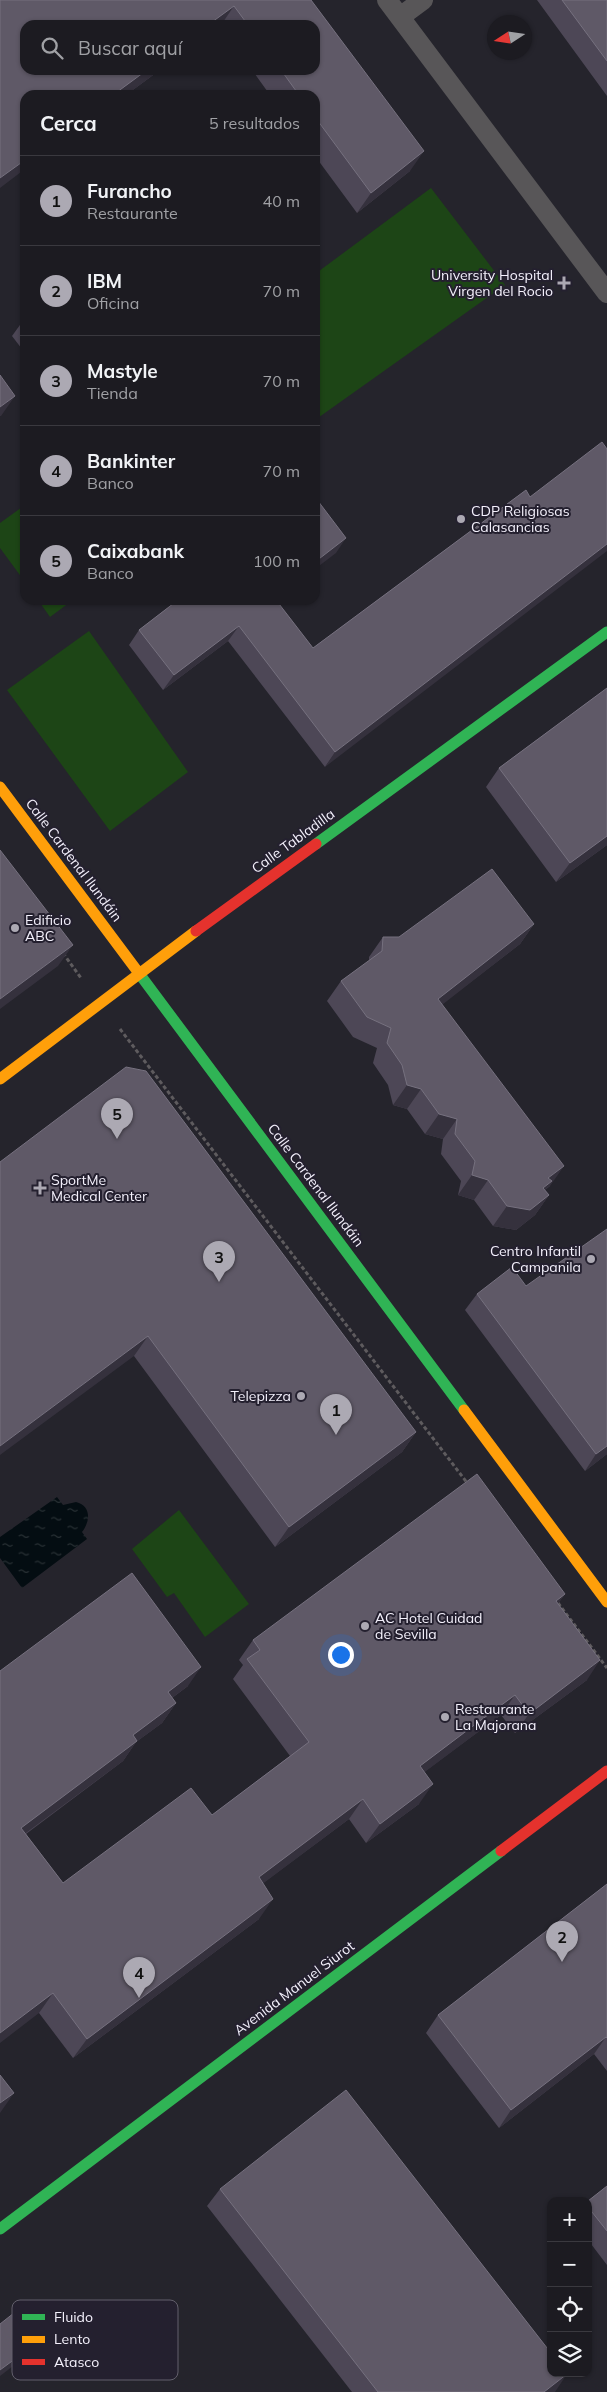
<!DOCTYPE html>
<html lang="es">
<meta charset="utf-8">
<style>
:root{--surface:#1c1b21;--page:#29282e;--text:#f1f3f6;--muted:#a0a1a5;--line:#3a393f;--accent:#aca9b3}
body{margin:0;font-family:Mulish,sans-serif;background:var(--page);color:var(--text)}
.controls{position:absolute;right:15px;bottom:15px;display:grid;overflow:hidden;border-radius:10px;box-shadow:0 1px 4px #0004}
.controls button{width:45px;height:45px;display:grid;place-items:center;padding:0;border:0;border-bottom:1px solid var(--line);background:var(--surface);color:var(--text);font:25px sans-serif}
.compass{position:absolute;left:487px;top:15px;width:45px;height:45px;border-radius:50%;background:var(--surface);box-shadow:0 1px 4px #0004;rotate:258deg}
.you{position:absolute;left:340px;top:1654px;width:18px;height:18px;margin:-12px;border:4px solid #fff;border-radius:50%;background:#1a73e8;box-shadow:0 0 0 8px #1a73e833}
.badge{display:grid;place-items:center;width:32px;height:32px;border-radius:50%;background:var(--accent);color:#111;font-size:16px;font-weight:700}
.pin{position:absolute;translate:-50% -41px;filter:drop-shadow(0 1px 2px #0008)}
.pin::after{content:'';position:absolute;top:26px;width:18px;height:15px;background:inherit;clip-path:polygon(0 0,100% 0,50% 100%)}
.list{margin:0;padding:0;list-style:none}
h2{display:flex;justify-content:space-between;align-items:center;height:65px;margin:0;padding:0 20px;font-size:21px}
h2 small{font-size:16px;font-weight:400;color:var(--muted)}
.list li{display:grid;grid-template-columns:32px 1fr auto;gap:15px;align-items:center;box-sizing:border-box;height:90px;padding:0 20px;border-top:1px solid var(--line)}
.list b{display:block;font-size:19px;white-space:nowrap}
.list p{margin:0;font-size:16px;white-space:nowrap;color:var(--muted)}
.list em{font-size:16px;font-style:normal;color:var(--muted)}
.icon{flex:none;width:28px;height:28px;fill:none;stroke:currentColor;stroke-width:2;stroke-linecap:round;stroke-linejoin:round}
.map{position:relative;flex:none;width:607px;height:2392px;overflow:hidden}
.search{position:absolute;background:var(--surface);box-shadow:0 1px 4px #0004;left:20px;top:20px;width:300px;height:55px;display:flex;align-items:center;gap:12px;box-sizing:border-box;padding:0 18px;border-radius:15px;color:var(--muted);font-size:19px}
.panel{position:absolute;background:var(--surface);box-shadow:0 1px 4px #0004;left:20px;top:90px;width:300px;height:515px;border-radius:15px}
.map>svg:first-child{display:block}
</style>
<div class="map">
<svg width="607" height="2392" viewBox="0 0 607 2392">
<defs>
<pattern id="water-ripples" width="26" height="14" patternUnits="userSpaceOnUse" patternTransform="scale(1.25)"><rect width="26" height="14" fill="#040d12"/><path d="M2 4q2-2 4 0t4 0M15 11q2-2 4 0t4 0" fill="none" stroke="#293135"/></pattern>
</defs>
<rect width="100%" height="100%" fill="#25242c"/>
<path fill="#1d4516" d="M431,188l74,97 -190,135v-146z
M25,505v77l-25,-34v-25z
M38,600h35l-23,17z
M89,631l99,141 -78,59 -103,-141z
M179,1510l70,94 -44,33 -31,-44 -7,4 -35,-48z"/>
<path fill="url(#water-ripples)" d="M57,1497l6,8 13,-3c16,4 14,20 6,30l5,7 -65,49 -22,-30v-21z"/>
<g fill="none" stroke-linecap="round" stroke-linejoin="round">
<path stroke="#5e5b5e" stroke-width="3" stroke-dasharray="4 2.5" stroke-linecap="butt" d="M63,953l18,25
M120,1029l348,455
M558,1603l49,65"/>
<path stroke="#585658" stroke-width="20" d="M387,0l220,293
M400,17l23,-17"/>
<path stroke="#30b455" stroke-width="11" d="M316,844l291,-212
M138,972l326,438
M0,2229l501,-378"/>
<path stroke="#ff9f0a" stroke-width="11" d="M0,787l138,185
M0,1079l196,-148
M464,1410l143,192"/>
<path stroke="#e5322d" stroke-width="11" d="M196,931l120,-87
M501,1851l106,-80"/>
</g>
<path fill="#4d4756" d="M0,0h311l99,171 -53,42 -42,-57v-61h-45l-18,-25h63v-45h-290v45h135l-34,25h-101z
M537,0h70v96z
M25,318v35l-13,-17z
M526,490l-201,277 -97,-126 -65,49 -34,-45 10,-15 39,-30 135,48z
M607,688v157l-51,37 -70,-95 13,-19z
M534,924l-14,20 -78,60 108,182 -5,4 4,5 -14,20 -19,15 -23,-4 -19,-26 -16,-5 3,-14 -20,-27 2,-15 -18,-5 -18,-25 -14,-4 -5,-20 -15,-22 4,-15 -24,-11 -26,-36 14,-20 28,-20v-4l14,-20h16z
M0,1162l416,270 -14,20 -127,95 -141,-191z
M477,1294l130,160 -22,17 -120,-161z
M565,1594l-7,9 29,77 -72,53 -14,-18 -38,28 -39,29 -5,32 -53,39 -17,-24 -86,64 -4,36 -186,139 -34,-45 -39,-342 188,15 -16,12 4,5 -14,20 -26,19 -13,19 -97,73 37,49 149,-68 78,-59 -57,-77 10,-14 -4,-5 14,-20z
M607,1884v187l-13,-17 -95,74 -73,-95 12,-18z
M607,2186v79l-19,-25v-39z
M220,2189l335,203h-203l-145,-186z"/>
<path fill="#35313d" d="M234,6l-13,19h-13z
M147,70h13l-34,25h-13z
M424,151l-14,20 -53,42 14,-20z
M25,160v9l-25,19v-10z
M15,396l-14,20h-1v-9z
M346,538l-10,15 -21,16v-7z
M607,544v7l-282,216 10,-15z
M239,626l-11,15 -65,49 11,-15z
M607,836v9l-51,37 14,-19z
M534,924l-14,20 -96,75 14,-20z
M73,945l-15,21 -58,43v-10z
M407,1085l14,4 -14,20 -14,-4z
M439,1114l18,5 -14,20 -18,-5z
M564,1166l-14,20 -3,2 -9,13 10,-23z
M472,1175l16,5 -14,20 -16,-5z
M549,1195l-14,20 -19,15 -23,-4 14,-20z
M148,1336l-14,20 -134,99v-9z
M416,1432l-14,20 -127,95 14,-20z
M607,1446v8l-22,17 11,-17z
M565,1594l-14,20 5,-13z
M600,1660l-13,20 -72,53 14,-19z
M201,1667l-13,19 -34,25 14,-19z
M515,1695l-14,20 -95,71 14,-20z
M176,1703l-14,20 -26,19 -13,19 -116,86 14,-19 112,-93z
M433,1784l-14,20 -53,39 14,-19z
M363,1799l-14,20 -104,78 14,-20z
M273,1899l-14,20 -186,139 14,-19z
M53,1993l-14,20 -39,30v-10z
M606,2037l-12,17 -95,74 12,-18z
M14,2093l-14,20v-10z
M42,2339l-8,11 -34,26v-6z
M567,2374l-12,18h-11z"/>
<path fill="#5f5967" stroke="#76717f" d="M0,0h311l113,151 -53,42 -56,-76v-22h-16l-18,-25h34v-45h-67l-14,-19 -26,19h-183v45h122l-34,25h-88v65l-25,18z
M562,0h45v61z
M0,375l15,21 -15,11z
M602,442l5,7v95l-272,208 -96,-126 -65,49 -35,-45 39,-30h98l37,48 213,-158 4,7z
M315,497l31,41 -31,24z
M607,688v148l-37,27 -71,-95z
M0,850l73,95 -73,54z
M492,869l42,55 -96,75 126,167 -16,12 4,3 -9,7 6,7 -19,15 -23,-4 -19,-26 -16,-5 3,-14 -20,-27 2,-15 -18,-5 -18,-25 -14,-4 -5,-20 -15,-22 4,-15 -24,-11 -26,-36 41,-30 1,-14h16z
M126,1067l20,4 270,361 -127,95 -141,-191 -148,110v-284z
M607,1229v217l-11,8 -119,-160 35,-27 14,19z
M477,1474l88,120 -9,7 44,59 -71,54 -14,-19 -38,28 -57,43 13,18 -53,40 -17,-25 -104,78 14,22 -186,140 -34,-46 -53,40v-362l132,-98 69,94 -33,25 8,11 -43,32 4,6 -116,87 42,55 128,-95 21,27 97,-73 -62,-83 13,-9 -7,-10z
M607,1884v154l-1,-1 -95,73 -73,-95z
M0,2075l14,18 -14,10z
M346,2090l205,263v20h15l1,1 -23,18h-166l-158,-203z
M607,2186v45l-19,-24v-6z
M19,2309l23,30 -42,31v-46z"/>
<g fill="#aca9b3" stroke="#24202f" stroke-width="2">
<path d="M561.5 275.5h5v5h5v5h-5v5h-5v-5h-5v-5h5z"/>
<circle cx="461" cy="519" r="5"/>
<circle cx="15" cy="928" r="5"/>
<path d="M37.5 1180.5h5v5h5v5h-5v5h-5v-5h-5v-5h5z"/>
<circle cx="591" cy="1259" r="5"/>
<circle cx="301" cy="1396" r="5"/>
<circle cx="365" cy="1626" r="5"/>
<circle cx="445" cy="1717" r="5"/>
</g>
<g text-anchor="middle" stroke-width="4" stroke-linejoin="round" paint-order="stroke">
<g font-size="14" fill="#f4f1fc" stroke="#24202f" text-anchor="start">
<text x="553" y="280" text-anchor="end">University Hospital<tspan x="553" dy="16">Virgen del Rocio</tspan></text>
<text x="471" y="516">CDP Religiosas<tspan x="471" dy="16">Calasancias</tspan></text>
<text x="25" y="925">Edificio<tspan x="25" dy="16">ABC</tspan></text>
<text x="51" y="1185">SportMe<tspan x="51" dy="16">Medical Center</tspan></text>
<text x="581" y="1256" text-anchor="end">Centro Infantil<tspan x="581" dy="16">Campanila</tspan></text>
<text x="291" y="1401" text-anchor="end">Telepizza</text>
<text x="375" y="1623">AC Hotel Cuidad<tspan x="375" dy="16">de Sevilla</tspan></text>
<text x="455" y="1714">Restaurante<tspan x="455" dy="16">La Majorana</tspan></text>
</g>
<g font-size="14" fill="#f4f1fc" stroke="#24202f">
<text transform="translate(293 841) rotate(-36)" y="5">Calle Tabladilla</text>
<text transform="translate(74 860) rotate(53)" y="5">Calle Cardenal Ilundáin</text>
<text transform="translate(316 1185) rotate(53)" y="5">Calle Cardenal Ilundáin</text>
<text transform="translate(294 1988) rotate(-37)" y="5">Avenida Manuel Siurot</text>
</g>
</g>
<rect x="12" y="2300" width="166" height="80" rx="8" fill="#24202f" stroke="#625f6c" stroke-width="1"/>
<rect x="22" y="2314" width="23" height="6" fill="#30b455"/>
<rect x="22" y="2336" width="23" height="7" fill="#ff9f0a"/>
<rect x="22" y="2359" width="23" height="6" fill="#e5322d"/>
<g font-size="14" fill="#f4f1fc">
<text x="54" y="2322">Fluido</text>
<text x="54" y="2344">Lento</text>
<text x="54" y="2367">Atasco</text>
</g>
</svg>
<div class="controls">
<button>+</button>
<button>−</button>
<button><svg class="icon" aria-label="locate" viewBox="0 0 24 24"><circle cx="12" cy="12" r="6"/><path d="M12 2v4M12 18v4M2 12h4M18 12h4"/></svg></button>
<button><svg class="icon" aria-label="layers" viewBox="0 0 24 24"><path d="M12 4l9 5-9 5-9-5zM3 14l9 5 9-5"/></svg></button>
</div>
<svg class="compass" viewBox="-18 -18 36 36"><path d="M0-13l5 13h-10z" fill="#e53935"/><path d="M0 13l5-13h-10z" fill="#a0a1a5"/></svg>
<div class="you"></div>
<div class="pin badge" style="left:336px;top:1435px">1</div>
<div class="pin badge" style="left:562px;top:1962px">2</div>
<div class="pin badge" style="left:219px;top:1282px">3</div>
<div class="pin badge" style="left:139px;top:1998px">4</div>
<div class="pin badge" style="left:117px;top:1139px">5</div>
<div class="search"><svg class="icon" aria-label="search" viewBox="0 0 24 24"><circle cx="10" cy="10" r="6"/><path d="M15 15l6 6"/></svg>Buscar aquí</div>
<section class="panel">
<h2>Cerca<small>5 resultados</small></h2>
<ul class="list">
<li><span class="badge">1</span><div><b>Furancho</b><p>Restaurante</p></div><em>40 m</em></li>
<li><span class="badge">2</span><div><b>IBM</b><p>Oficina</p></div><em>70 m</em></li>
<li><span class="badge">3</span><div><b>Mastyle</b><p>Tienda</p></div><em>70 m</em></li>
<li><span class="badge">4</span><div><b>Bankinter</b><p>Banco</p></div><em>70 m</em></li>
<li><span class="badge">5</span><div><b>Caixabank</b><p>Banco</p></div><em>100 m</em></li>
</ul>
</section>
</div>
